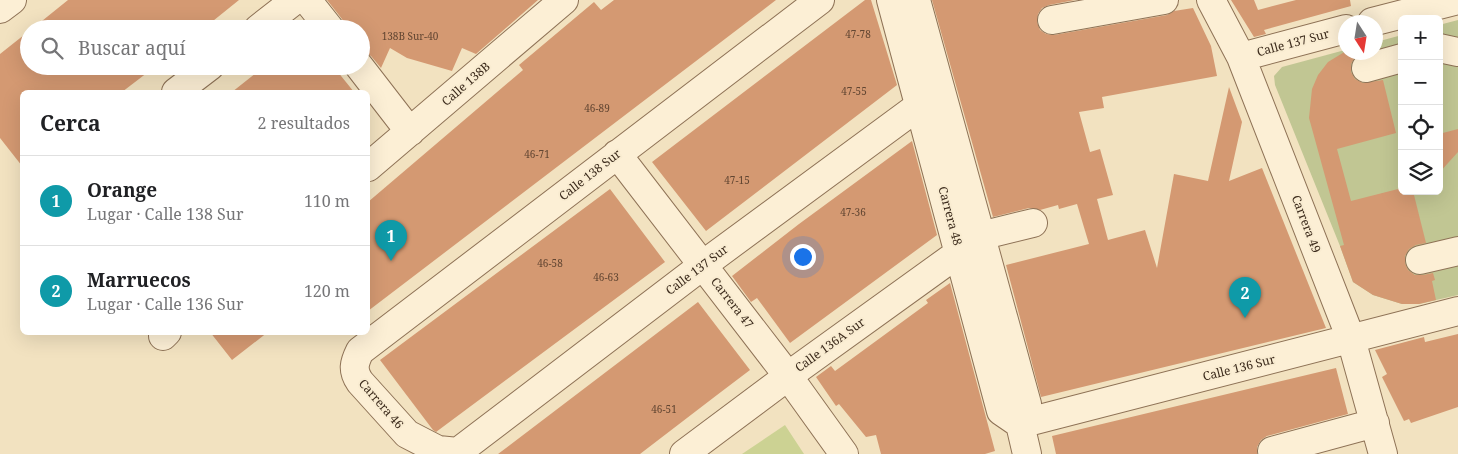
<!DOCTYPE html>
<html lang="es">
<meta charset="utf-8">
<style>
:root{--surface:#fff;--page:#f2f2f2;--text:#202124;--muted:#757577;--line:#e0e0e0;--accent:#a32023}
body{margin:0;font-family:"Noto Serif",serif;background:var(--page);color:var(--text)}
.controls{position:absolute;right:15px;top:15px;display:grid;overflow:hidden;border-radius:8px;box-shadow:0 5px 20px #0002}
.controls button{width:45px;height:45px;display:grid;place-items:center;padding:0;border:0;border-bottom:1px solid var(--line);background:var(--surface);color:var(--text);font:25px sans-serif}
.compass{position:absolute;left:1338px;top:15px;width:45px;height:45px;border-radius:50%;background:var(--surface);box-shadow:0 5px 20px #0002;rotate:168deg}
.you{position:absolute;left:802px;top:256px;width:18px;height:18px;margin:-12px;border:4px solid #fff;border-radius:50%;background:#1a73e8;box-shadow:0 0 0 8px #1a73e833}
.badge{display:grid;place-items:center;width:32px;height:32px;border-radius:50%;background:var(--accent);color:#fff;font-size:16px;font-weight:700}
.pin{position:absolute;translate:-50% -41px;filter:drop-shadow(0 1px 2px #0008)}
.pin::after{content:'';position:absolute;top:26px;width:18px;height:15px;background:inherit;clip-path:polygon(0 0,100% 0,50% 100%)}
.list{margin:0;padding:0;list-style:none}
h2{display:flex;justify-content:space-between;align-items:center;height:65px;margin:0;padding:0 20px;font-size:21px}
h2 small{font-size:16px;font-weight:400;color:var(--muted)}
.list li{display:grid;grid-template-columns:32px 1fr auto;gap:15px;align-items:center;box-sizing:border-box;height:90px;padding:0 20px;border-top:1px solid var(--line)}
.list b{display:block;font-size:19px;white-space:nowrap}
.list p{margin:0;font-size:16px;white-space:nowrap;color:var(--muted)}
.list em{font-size:16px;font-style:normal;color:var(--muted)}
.icon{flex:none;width:28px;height:28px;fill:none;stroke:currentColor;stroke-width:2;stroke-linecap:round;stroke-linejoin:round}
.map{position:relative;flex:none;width:1458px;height:454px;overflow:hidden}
.search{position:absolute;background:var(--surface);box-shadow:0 5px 20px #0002;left:20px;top:20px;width:350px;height:55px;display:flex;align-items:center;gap:12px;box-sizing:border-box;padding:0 18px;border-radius:28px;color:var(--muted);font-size:19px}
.panel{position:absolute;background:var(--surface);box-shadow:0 5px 20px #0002;left:20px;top:90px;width:350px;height:245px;border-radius:8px}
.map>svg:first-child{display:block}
</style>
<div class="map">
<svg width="1458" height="454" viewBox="0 0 1458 454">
<rect width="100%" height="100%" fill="#f2e2c0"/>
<path fill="#ccd293" d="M785,425l19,29h-62z"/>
<path fill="#c1c693" d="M1458,20v275l-39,9h-17l-29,-9 -20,-13 -13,-36 -65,-161 -1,-9 8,-9 63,-17 1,2h30v-10l26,-7v156h37v-166z"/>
<path fill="#d49972" d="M68,0h171l-36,29h-171z
M327,0h211l-62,54 -14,-6 -10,23 -45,-13 -17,-10 -9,20 -10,-12 -10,-5v-22h-14l-5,-10z
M614,0h162l-408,311v-109l155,-132 -4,-5 75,-63 7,8z
M865,0h6l26,85 -191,146 -54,-69z
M932,0h143l-26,5 -7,3 -4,6 -1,8 3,8 6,4 8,1 113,-20 7,-4 19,-3 18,38 6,30 -115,21 2,11 -25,4 11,40 10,-3 13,46 -16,4 11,41 37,-10 12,38 17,-94 34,7 21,-94 13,35 -13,59 33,-13 64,160 -285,69 -35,-132 83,-21 -12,-40 -18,5 -1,-4 -18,5 -11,-2 -36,9z
M1231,0h23l4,10 38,-10h54l1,6 -87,24 2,4 -12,3z
M29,31v35h127l-34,26h-100v74l-22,-28v-84z
M1346,51l17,1 -8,5 -4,7v8l4,7 8,4 20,-3 13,53 -59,16 14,52 51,-13v3h11l13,52 -10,2 -7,4 -4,7v7l3,7 7,5h8l10,-2 2,7 -3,1 4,19 -17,4h-17l-29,-9 -20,-13 -13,-36 4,-1 -35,-127 3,-29 6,-14 10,-13z
M265,66h68l21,26h-122z
M1458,129v23l-19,21v-39z
M912,141l25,94 -147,108 -33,-45 -6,4 -19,-26 67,-52z
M610,189l55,73 -229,170 -3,-2 -53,-70z
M950,283l45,168 -10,3h-104l-5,-19 -10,2 -27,-33 -3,2 -20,-29 15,-11 4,5 93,-68 -2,-3z
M698,302l52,68 -33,25 -77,59h-142z
M210,332h58l-36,28z
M1458,334v73l-47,16 -2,-4 -5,2 -22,-44 5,-3 -12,-24 49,-13 1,5z
M1336,368l12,46 -81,22 -6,4 -4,7v7h-201l-4,-18z"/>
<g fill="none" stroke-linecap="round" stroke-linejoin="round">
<g stroke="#8e7256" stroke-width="30">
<path id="minor" d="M307,0l23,29
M820,0l-460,351c-6,12 -8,19 0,31l47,52 31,16 20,2 257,-196 205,-151 22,-6
M891,0l110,411 19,13
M916,0l111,404 -7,20 7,30
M1211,0l30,57 110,282 32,115
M0,9l12,-9
M1052,20l112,-20
M1372,22l86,-22
M258,29l37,-29
M1439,48l19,4
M1241,57l105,-28
M359,66l51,66
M1366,68l36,-10
M176,92l34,-26
M617,154l171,222 56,78
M368,167l196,-167
M980,236l53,-13
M1420,260l38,-9
M163,336l4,-4
M1020,424l438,-113
M1272,451l103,-28
M684,454l115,-86 161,-116 16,-4"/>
</g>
<use href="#minor" stroke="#fcefd5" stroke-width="28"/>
</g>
<g text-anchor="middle" stroke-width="4" stroke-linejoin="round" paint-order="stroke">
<g font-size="10" fill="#624632">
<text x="858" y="38">47-78</text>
<text x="410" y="40">138B Sur-40</text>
<text x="854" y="95">47-55</text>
<text x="597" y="112">46-89</text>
<text x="537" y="158">46-71</text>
<text x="737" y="184">47-15</text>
<text x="853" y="216">47-36</text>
<text x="550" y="267">46-58</text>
<text x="606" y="281">46-63</text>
<text x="664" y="413">46-51</text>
</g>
<g font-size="12" fill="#3c2b1c" stroke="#f9ecd1">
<text transform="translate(1293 43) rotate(-15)" y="4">Calle 137 Sur</text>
<text transform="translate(466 84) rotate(-41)" y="4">Calle 138B</text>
<text transform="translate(590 175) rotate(-38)" y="4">Calle 138 Sur</text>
<text transform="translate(950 216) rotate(75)" y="4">Carrera 48</text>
<text transform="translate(1306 224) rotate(69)" y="4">Carrera 49</text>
<text transform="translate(697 270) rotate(-37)" y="4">Calle 137 Sur</text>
<text transform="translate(732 303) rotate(52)" y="4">Carrera 47</text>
<text transform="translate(830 345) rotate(-36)" y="4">Calle 136A Sur</text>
<text transform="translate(1239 368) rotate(-14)" y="4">Calle 136 Sur</text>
<text transform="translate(381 404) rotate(49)" y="4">Carrera 46</text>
</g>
</g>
</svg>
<div class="controls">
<button>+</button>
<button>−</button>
<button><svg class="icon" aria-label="locate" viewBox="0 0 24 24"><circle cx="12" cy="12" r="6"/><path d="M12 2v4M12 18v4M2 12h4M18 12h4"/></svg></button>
<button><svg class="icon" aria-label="layers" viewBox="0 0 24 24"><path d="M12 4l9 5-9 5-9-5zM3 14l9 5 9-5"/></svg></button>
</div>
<svg class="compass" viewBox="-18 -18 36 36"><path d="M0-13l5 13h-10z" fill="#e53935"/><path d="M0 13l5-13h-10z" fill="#757577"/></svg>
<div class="you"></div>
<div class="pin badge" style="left:391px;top:261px;background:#0f9aa8">1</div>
<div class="pin badge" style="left:1245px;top:318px;background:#0f9aa8">2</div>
<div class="search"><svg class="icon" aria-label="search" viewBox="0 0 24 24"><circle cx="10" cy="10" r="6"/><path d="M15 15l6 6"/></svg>Buscar aquí</div>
<section class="panel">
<h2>Cerca<small>2 resultados</small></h2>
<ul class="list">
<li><span class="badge" style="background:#0f9aa8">1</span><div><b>Orange</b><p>Lugar · Calle 138 Sur</p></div><em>110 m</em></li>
<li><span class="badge" style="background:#0f9aa8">2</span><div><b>Marruecos</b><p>Lugar · Calle 136 Sur</p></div><em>120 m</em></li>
</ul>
</section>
</div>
